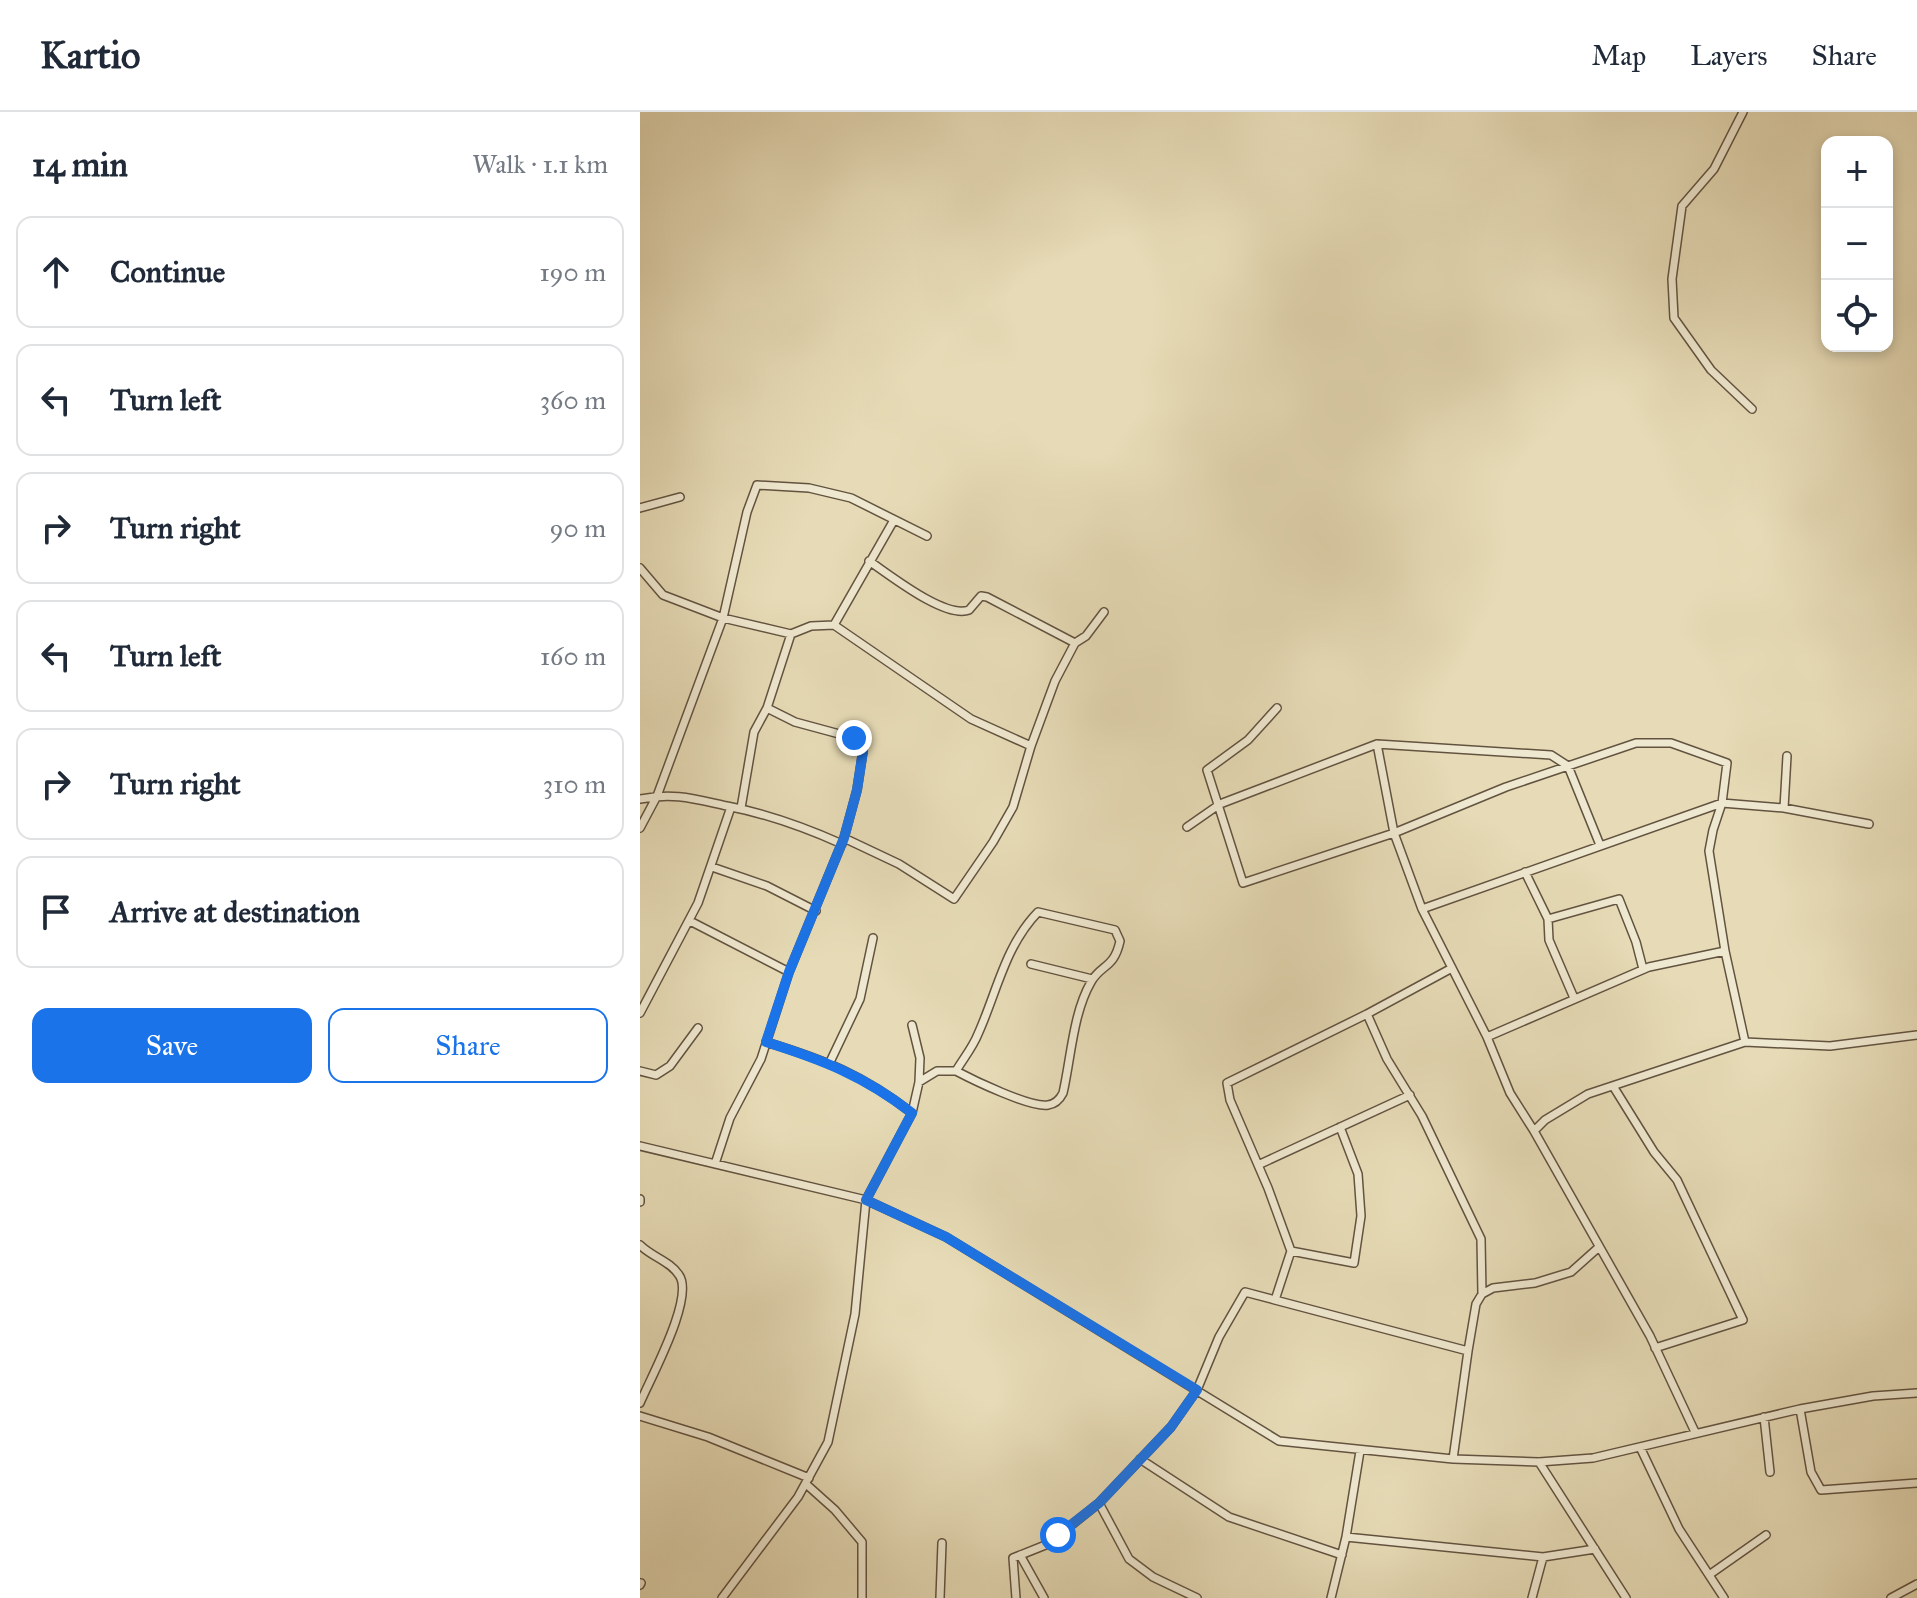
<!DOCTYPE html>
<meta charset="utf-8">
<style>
:root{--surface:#fff;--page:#f6f6f7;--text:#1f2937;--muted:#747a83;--line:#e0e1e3;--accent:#1a73e8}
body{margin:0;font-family:"IM FELL Great Primer",serif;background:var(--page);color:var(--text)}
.controls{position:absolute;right:24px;top:24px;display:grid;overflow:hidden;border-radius:16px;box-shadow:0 4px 12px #0003}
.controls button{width:72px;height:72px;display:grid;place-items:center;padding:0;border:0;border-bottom:2px solid var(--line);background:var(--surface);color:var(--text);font:40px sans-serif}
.stop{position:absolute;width:24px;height:24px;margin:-18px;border:6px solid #1a73e8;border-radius:50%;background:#fff}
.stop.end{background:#1a73e8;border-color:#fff;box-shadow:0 2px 8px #0008}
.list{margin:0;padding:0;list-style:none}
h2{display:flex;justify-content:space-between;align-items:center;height:104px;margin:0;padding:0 32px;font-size:34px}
h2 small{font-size:26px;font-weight:400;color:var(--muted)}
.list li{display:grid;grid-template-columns:52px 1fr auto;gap:24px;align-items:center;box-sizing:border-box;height:112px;margin:0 16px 16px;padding:0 16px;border:2px solid var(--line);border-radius:16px}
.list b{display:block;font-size:30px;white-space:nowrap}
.list em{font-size:26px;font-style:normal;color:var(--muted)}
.actions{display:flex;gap:16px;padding:24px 32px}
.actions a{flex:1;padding:18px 0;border:2px solid var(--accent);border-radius:16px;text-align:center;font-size:28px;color:var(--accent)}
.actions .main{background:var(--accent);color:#fff}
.icon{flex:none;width:44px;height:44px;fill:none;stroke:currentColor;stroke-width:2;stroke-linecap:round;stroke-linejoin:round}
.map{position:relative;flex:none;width:1277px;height:1486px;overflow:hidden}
header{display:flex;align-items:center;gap:48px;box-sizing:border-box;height:112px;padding:0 40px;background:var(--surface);border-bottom:2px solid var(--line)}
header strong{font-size:38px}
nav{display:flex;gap:44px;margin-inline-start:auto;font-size:28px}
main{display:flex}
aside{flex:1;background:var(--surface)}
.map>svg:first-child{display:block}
</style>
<header>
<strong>Kartio</strong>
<nav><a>Map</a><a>Layers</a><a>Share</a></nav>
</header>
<main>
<aside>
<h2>14 min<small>Walk · 1.1 km</small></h2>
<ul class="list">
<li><svg class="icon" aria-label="ahead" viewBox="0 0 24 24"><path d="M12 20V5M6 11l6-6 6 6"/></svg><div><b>Continue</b></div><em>190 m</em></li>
<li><svg class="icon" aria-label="left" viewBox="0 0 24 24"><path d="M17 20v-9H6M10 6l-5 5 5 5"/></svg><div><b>Turn left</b></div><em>360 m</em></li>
<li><svg class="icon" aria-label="right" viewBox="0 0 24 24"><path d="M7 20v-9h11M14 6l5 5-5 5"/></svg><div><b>Turn right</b></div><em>90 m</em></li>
<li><svg class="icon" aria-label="left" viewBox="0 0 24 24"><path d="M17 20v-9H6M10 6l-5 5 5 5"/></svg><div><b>Turn left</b></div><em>160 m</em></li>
<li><svg class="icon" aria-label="right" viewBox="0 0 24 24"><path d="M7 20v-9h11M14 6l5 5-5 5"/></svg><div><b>Turn right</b></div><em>310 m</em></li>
<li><svg class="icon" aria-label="arrive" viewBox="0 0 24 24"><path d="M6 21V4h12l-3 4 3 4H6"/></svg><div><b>Arrive at destination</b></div></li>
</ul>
<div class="actions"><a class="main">Save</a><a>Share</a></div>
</aside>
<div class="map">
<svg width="1277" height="1486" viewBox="0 0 1277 1486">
<rect width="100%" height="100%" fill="#e6dbb6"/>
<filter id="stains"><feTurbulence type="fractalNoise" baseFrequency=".0025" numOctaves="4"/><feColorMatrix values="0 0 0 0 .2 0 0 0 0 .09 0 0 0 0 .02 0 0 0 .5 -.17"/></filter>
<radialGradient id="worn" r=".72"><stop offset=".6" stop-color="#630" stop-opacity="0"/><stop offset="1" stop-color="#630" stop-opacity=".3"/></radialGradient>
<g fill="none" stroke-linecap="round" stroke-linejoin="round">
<g stroke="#625340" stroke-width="10">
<path id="minor" d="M1103,0l-29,57 -32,37 -10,73 2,39 37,52 41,39
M0,396l40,-11
M287,424l-76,-38 -42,-10 -52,-3 -10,27 -24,106 68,16 20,-8 23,-1 137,94 60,27
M0,456l23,27 60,23 -66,178 -17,32
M194,513l60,-105
M435,531l11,-7 18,-24
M637,596l-29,32 -41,30 36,113 151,-50 112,-46 130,-44h35l56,20 -5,40 -9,27 -4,21 16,100 20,91
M737,632l17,89 28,76
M0,687c34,-7 55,0 87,7 41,8 77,21 115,38
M101,696l13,-76 13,-24 24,-74
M1144,696l3,-52
M547,715l33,-23 157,-60 174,11 17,11 32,79
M204,726l55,26 55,35 39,-57 20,-35 18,-61 24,-65 20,-38 -88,-46 -6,-1 -12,14c-24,9 -79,-35 -100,-49
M72,755l55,19 49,25
M885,760l23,47
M398,800l77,18 5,11c-6,28 -19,23 -29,41 -18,31 -20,76 -28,111 -3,6 -7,11 -15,12 -17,3 -75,-25 -92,-34 7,-12 17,-24 22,-37 19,-42 27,-88 60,-122z
M50,809l99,51
M391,852l61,15
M812,856l-85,46 20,45 35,57 59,123 1,55
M934,886l-25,-58 -1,-21 71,-20 17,43 7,27
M0,901l58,-110 33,-96
M847,925l162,-70 76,-16
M126,930c59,18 97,33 146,71
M190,950l30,-63 13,-61
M0,959l16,4 14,-9 28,-38
M279,970l18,-11h19
M973,974l41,66 23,28 66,140 -88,28
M894,1019l-24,-38 -23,-56 -65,-128 300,-106 62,5 85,16
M0,1034l226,54 80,37 333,204 174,18 86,3 54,-4 207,-49 73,-13 44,-3
M75,1052l15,-46 31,-59 28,-87 55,-134 13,-48 6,-39 -2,-8 -7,-5 -59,-16 -28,-14
M618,1053l152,-70
M0,1087v3
M0,1133c12,12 30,16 39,30 16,22 -28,102 -39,128
M651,1139l63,12 7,-47 -3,-42 -18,-47
M635,1188l193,51
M1160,1297l11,63 10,18 96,-7
M0,1304l68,21 101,41
M1124,1305l6,55
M1055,1320l-45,-96 -116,-205 11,-11 43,-26 157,-52 85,4 87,-11
M1000,1335l39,82 30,46 57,-40
M500,1347l89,58 113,38
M813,1347l15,-108 8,-47 6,-10 11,-6 42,-5 36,-11 28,-25
M899,1350l87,136
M166,1372l29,26 27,32v56
M459,1391l30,56 24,18 44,21
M706,1425l197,20
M380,1443l24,43
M1069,1463l15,23
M0,1473l1,-2
M82,1486l76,-101 30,-55 27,-128 11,-114 46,-87 7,-31 1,-24 -8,-33
M300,1486l2,-55
M376,1486l-3,-40 35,-14 51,-41 72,-76 26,-37 22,-53 26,-45 30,8 16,-49 -23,-63 -38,-88 -3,-17 140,-69
M691,1486l15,-61 14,-86
M892,1486l11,-41 52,-8
M1251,1486l26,-14"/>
</g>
<use href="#minor" stroke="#efe8d0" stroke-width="7"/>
</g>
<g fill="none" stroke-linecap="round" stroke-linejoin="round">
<path stroke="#1a73e8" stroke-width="10" d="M214,626l7,5 2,8 -6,39 -13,48 -55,134 -23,70c57,18 98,34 146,71l-46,87 80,37 251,153 -26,37 -72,76 -41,32"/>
</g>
<rect width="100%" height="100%" filter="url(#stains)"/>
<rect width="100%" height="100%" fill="url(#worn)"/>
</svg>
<div class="controls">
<button>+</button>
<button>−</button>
<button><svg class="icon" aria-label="locate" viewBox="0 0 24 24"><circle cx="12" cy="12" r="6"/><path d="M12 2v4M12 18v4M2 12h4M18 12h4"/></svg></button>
</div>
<div class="stop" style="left:418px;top:1423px"></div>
<div class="stop end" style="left:214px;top:626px"></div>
</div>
</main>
